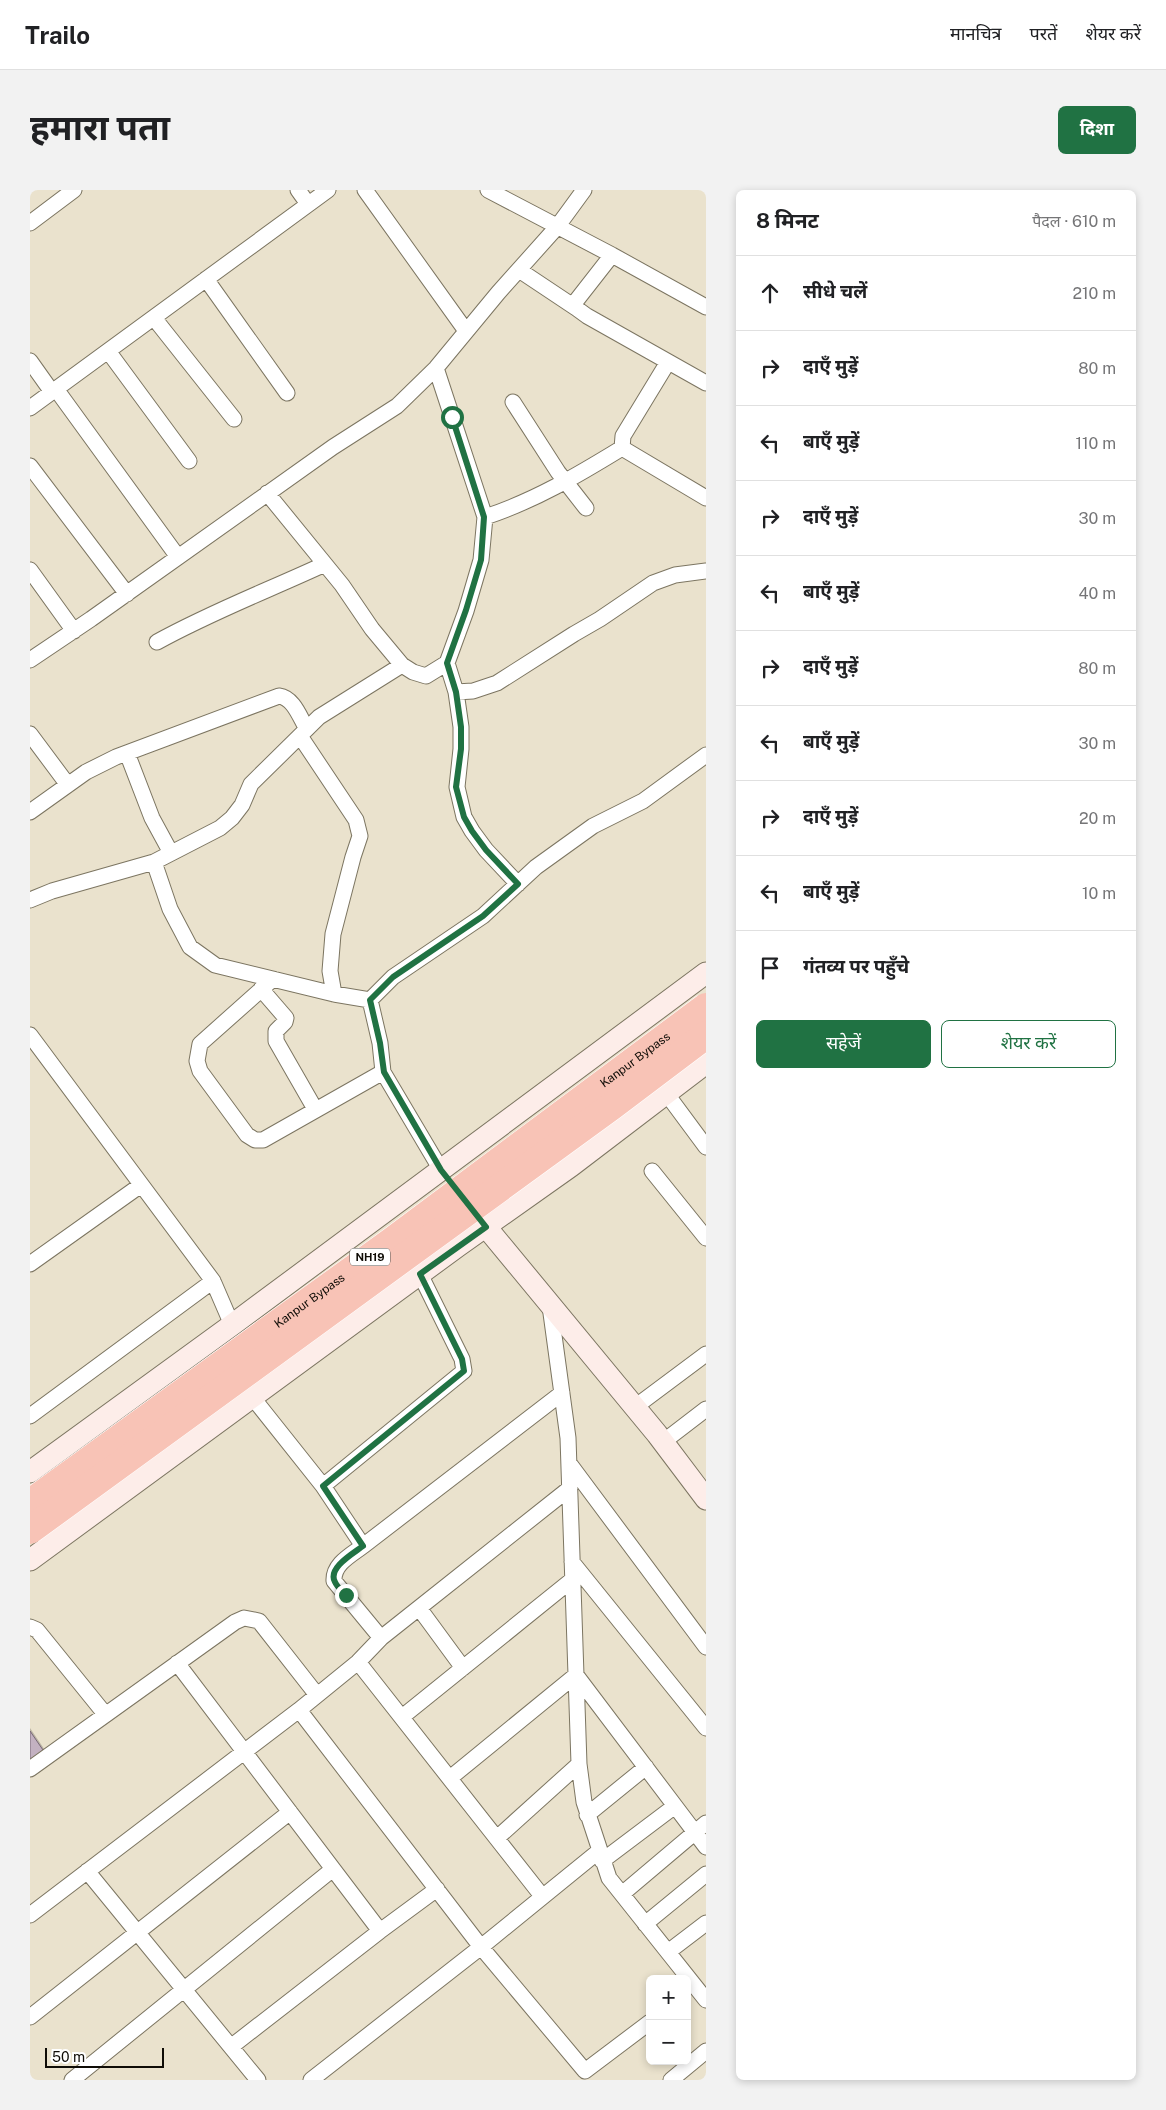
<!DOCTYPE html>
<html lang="hi">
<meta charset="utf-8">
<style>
:root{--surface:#fff;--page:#f2f2f2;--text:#202124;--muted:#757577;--line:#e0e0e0;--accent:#207243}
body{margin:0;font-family:"Public Sans","Noto Sans Devanagari",sans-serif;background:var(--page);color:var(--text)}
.controls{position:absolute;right:15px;bottom:15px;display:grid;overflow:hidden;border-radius:8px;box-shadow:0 2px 8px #0003}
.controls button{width:45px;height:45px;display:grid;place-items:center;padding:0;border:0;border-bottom:1px solid var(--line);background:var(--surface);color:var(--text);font:25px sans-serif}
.scale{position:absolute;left:15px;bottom:12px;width:119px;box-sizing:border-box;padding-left:5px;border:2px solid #0f0c06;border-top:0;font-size:14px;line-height:18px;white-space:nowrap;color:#0f0c06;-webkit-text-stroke:4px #fff;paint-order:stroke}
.stop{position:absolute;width:15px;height:15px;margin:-11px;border:4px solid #207243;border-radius:50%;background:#fff}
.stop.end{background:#207243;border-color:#fff;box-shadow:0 1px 5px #0008}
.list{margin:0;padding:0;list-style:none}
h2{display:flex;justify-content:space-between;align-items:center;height:65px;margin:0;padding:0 20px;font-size:21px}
h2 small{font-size:16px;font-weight:400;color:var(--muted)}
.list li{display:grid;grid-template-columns:32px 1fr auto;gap:15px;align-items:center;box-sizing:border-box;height:75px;padding:0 20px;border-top:1px solid var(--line)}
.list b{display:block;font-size:19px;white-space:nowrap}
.list em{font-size:16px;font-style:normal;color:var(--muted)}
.actions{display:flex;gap:10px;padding:15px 20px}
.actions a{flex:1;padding:11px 0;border:1px solid var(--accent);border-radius:8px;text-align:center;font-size:18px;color:var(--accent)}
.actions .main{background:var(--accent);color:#fff}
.icon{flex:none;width:28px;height:28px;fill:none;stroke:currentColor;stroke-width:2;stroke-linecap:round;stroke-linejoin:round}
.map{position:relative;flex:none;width:676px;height:1890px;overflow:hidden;border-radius:8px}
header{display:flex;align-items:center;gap:30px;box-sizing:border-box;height:70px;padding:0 25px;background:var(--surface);border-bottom:1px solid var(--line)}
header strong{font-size:24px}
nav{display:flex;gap:28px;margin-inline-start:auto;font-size:18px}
.intro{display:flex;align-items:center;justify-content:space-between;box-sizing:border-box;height:120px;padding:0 30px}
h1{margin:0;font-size:35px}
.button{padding:12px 22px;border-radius:8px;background:var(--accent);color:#fff;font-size:18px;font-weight:700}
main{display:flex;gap:30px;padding:0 30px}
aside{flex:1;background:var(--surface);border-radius:8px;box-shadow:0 2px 8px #0003}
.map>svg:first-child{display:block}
</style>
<header>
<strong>Trailo</strong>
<nav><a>मानचित्र</a><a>परतें</a><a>शेयर करें</a></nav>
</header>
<div class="intro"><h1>हमारा पता</h1><a class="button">दिशा</a></div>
<main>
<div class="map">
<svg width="676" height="1890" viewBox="0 0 676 1890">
<rect width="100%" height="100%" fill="#eae2cd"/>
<path fill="#0003" d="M0,1538l23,34 -16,11 -7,-7z"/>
<path fill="#c3b1c1" stroke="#786876" d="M0,1541l13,19 -13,10z"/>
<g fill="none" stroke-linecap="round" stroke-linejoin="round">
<g stroke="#7c7561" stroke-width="17">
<path id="street" d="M268,0l10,14
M335,0l101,141
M458,0l124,65 94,52
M0,33l44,-33
M582,65l-36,46v7l11,8 119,67
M489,80l57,38
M176,89l81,114
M124,128l80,101
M78,161l81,110
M0,171l22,31
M638,172l-45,74 -1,12 84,50
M406,178l49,149 -4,43 -15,51 -19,52 9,29 5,35v22l-4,38 7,30 8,14 14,19 32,34
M26,199l122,168
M483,212l45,70 28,36
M0,218l298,-218
M0,276l97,128
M237,303l75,92 30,44 30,36 11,7 13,4 21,-13
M455,327c49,-16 93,-42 137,-69
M0,380l44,61
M127,452c54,-30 112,-52 168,-78
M0,470l61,-41 242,-172 64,-41 39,-38 62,-75 59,-66 27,-37
M426,502l17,-1 24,-8 77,-49 26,-15 53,-36 22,-8 31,-4
M0,544l38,51
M270,546l56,84 4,16 -7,21 -20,77 -3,37 4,23
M97,563l25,65 19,35
M0,622l56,-40 30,-15 163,-61c15,2 21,22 28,33
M124,672l16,47 20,38 25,18 119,29 36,6
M0,710l22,-9 102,-29 66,-34 12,-10 10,-13 9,-21 68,-67 83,-52
M243,789l-73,65 -3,17 3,10 47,64 8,5h8l120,-68
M231,799l25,29 -1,4 -9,9v10l39,68
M0,845l183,246 19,44
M636,903l40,54
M411,980l-58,-98 -3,-29 -10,-43 23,-23 90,-61 53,-49 57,-41 50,-25 63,-46
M622,981l54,67
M0,1074l111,-79
M520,1116l18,132 11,326 5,38 25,76 97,122
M223,1208l70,88 40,60c-12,9 -30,18 -29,35l47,57
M605,1217l71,-53
M0,1226l183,-135
M633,1252l43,-33
M539,1273l137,184
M293,1296l141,-115 -2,-12 -42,-85
M333,1356l199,-153
M542,1372l134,166
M389,1418l44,60
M0,1437l7,3 68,84
M328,1472l184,234
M147,1473l203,268
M269,1520l182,237 104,124 65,-49
M372,1527l171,-138
M0,1579l205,-147 9,-4 15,3 58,74
M420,1588l126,-103 130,172
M557,1625l59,-48
M467,1648l82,-74
M572,1671l73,-55
M57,1681l171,209
M592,1704l84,-71
M0,1725l269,-205 59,-48 23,-24 189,-150
M615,1734l61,-50
M638,1762l38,-29
M0,1827l260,-205
M202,1856l148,-115 57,-42
M42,1890l261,-211
M281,1890l170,-133 118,-96
M641,1890l35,-29"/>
</g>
<g stroke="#7c7561" stroke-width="23">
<path id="secondary" d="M447,1026l180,218 49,65
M0,1282l202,-147 474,-352
M0,1370l428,-314 113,-80 135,-103"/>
</g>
<use href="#street" stroke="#fff" stroke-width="15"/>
<use href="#secondary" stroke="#fdede9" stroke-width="21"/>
<g stroke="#fff" stroke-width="29" stroke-linecap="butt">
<g id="highway-bridge">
<path id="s1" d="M0,1313l362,-262 314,-234"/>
<path d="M0,1340l582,-424 94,-71"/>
</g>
</g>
<use href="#highway-bridge" stroke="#f8c3b6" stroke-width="28"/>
</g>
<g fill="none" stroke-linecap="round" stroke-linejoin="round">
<path stroke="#207243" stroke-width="6" d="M316,1405c-4,-4 -9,-8 -11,-13 -8,-14 19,-29 28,-36l-40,-60 141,-115 -2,-12 -42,-85 66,-47 -45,-57 -57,-98 -4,-29 -10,-43 23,-23 90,-61 35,-32 -32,-34 -14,-19 -8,-14 -8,-30 5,-38v-22l-5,-35 -9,-29 19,-53 15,-50 3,-43 -32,-100"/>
</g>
<g text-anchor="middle" stroke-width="5" stroke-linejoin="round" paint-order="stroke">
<rect fill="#fff" stroke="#575551" stroke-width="1" x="320" y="1058.5" width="40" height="17" rx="4"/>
<g font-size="11" font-weight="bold" fill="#0f0c06">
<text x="340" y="1071">NH19</text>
</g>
<g font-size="12" fill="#0f0c06" stroke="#fff">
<text dy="4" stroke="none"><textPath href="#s1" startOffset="750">Kanpur Bypass</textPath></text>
<text dy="4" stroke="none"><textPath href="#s1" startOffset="345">Kanpur Bypass</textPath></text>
</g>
</g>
</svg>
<div class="controls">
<button>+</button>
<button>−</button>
</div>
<div class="scale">50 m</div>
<div class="stop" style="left:422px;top:227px"></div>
<div class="stop end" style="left:316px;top:1405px"></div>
</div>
<aside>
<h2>8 मिनट<small>पैदल · 610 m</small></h2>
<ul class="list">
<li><svg class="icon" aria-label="ahead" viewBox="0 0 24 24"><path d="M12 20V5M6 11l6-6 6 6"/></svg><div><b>सीधे चलें</b></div><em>210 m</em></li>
<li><svg class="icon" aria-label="right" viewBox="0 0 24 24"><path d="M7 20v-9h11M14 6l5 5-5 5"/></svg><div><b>दाएँ मुड़ें</b></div><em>80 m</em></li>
<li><svg class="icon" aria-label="left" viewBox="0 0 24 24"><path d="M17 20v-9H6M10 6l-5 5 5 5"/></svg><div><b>बाएँ मुड़ें</b></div><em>110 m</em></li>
<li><svg class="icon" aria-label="right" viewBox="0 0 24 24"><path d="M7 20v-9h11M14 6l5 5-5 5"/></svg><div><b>दाएँ मुड़ें</b></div><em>30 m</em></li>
<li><svg class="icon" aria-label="left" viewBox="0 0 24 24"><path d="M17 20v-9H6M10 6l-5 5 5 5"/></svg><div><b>बाएँ मुड़ें</b></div><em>40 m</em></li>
<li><svg class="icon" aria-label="right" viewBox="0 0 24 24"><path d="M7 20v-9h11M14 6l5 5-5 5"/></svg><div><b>दाएँ मुड़ें</b></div><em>80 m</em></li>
<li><svg class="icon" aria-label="left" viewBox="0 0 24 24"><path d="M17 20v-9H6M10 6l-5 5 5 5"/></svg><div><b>बाएँ मुड़ें</b></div><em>30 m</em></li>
<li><svg class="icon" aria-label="right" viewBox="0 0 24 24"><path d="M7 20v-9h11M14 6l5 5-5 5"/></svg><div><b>दाएँ मुड़ें</b></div><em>20 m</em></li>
<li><svg class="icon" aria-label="left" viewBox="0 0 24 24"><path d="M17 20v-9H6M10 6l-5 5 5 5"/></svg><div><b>बाएँ मुड़ें</b></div><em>10 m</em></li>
<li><svg class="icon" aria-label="arrive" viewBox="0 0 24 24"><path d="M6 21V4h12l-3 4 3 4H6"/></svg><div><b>गंतव्य पर पहुँचे</b></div></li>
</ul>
<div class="actions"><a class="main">सहेजें</a><a>शेयर करें</a></div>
</aside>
</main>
